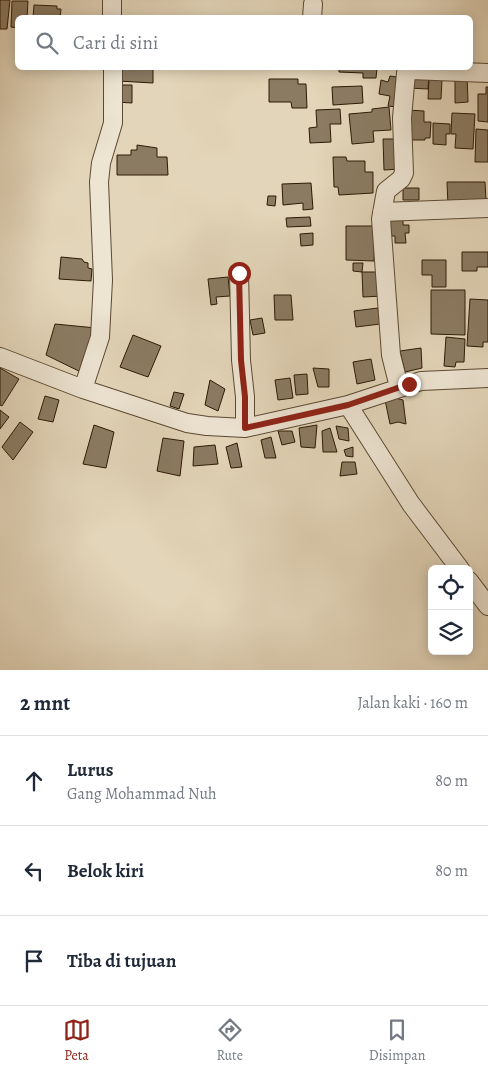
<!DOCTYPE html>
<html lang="id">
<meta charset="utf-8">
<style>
:root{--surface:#fff;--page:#f6f6f7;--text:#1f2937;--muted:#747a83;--line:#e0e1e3;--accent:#8f2418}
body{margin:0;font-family:Alegreya,serif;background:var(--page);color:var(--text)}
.controls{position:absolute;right:15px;bottom:15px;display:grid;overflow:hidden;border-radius:8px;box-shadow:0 2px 12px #0003}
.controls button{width:45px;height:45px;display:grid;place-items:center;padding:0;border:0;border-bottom:1px solid var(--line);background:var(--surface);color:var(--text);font:25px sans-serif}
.stop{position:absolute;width:15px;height:15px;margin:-11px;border:4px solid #8f2418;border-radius:50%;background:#fff}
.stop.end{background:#8f2418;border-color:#fff;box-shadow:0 1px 5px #0008}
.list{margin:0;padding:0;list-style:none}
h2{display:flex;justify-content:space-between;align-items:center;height:65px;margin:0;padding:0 20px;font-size:21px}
h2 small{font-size:16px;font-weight:400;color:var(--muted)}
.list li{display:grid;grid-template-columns:32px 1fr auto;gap:15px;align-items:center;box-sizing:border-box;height:90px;padding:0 20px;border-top:1px solid var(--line)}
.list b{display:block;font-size:19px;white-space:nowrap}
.list p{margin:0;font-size:16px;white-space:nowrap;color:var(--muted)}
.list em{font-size:16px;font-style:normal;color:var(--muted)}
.icon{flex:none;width:28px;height:28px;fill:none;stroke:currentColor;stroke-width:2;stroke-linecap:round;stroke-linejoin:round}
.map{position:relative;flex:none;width:488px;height:670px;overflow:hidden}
.search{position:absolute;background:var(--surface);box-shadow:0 2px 12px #0003;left:15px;right:15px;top:15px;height:55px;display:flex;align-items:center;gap:12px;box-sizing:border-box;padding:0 18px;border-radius:8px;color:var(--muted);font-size:19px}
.sheet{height:335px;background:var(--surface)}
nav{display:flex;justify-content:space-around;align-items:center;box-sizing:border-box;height:70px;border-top:1px solid var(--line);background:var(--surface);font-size:14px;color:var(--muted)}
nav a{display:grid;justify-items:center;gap:2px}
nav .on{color:var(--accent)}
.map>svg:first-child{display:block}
</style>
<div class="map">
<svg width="488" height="670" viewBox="0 0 488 670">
<rect width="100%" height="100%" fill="#e3d5b9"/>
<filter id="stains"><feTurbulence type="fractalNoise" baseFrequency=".004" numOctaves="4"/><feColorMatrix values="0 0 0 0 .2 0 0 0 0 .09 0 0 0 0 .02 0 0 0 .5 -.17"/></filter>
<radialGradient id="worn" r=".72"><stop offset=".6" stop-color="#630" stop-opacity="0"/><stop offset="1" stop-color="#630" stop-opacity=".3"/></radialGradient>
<path fill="#8b7b63" stroke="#2c1a06" d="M0,0h10l-3,29h-7z
M12,1h16l-1,17h-9v10l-7,-1z
M34,5l23,1v3h4l-1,9h-27z
M116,68h37v15l-35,-2z
M339,68h38l-1,10h-13v-5l-24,-1z
M409,74h20l-1,15 -19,-1z
M455,74h12l1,28 -13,1z
M390,76l13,2 -6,29 -9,-1 2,-10 -11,-2 2,-14 7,2z
M429,78l13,1 -1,20h-13z
M269,79h29v5h8l1,24h-15l-1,-6h-22z
M116,85h16v18l-16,-1z
M362,86l1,17 -30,2 -1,-18z
M486,87h2v35l-10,-1v-27h8z
M389,107l2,23 -18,1 1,11 -22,2 -3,-30 23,-2v-3z
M340,109l1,15h-11l1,18 -21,1 -1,-15 8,-1 -1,-17z
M408,110l16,1v11h7l-1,16h-5v2h-18z
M452,113l23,1 -2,35 -18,-1 1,-14h-5z
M433,123l17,1v10h-4v11l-13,-1z
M476,129l12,1v32h-13z
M383,139h16l1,30 -16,1z
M137,145l20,3v9h10l1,18h-51v-20h14v-5h6z
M333,157h13l1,4h18v11h8v21l-34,2 -1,-8h-4z
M447,182h38l1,18 -38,6z
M311,183l2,26 -10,1v-7l-20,2 -1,-21z
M403,188h16v12h-16z
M268,196h8l-1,10 -8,-1z
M387,215h16v10h6v8h-4l1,10h-11v-7h-8z
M310,217l1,9 -24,1 -1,-9z
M346,226h29l-1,35 -28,-1z
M313,233v12l-12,1 -1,-12z
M462,252h26v15h-11v4h-15z
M61,257l21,2 2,3 4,1v5l4,1 -1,12 -32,-2z
M422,260h24v27h-14v-12h-10z
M353,263h10l-1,9 -9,-1z
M362,272h20l1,24 -20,1z
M228,277l2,19 -14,1 1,7 -6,1 -3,-26z
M431,290h34v45l-34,-1z
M274,295h17l2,25h-18z
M470,299l18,1v42h-5v5l-16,-1z
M378,308l2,16 -24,3 -2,-16z
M262,318l3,15 -12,2 -3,-15z
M55,324l41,4 -9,47 -41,-20z
M133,335l28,11 -13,31 -28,-10z
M446,337l19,2 -1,23h-8l-1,5 -11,-1z
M421,348l1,20 -17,4 -5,-21z
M371,359l4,21 -18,4 -4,-22z
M0,368l19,11 -17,27 -2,-1z
M313,368l16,1v18h-11z
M307,374l1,20 -12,1 -2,-20z
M290,378l3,20 -15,2 -3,-20z
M210,380l15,9 -7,22 -13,-6z
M174,392l10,2 -5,15 -9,-3z
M45,396l14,4 -6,22 -15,-3z
M396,398l7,2 3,24 -8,-2 -8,2 -5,-24z
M0,410l9,7 -9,12z
M20,422l13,10 -20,28 -11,-13z
M94,425l20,7 -8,36 -23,-4z
M317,425l-2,23 -14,-1 -2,-19z
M336,426l12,2 1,13 -10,-2z
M330,428l7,24h-14l-1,-21z
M278,431h14l3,11 -13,3z
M271,437l5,21h-11l-4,-18z
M163,438l21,3 -4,35 -23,-5z
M237,443l5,24 -11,1 -5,-21z
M215,445l3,19 -25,2 1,-19z
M353,447v10l-7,-1 -2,-6z
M342,462h13l2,12 -17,2z"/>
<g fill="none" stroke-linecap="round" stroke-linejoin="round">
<g stroke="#5a4933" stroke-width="20">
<path id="minor" d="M112,0v18
M312,18l1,-14
M382,212l106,-4
M239,273l2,87 4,37v31
M0,357l83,32 104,34 20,3 38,2 103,-23 73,-24 67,-3
M399,387l-8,-32 -10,-136 5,-28 15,-12 3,-6 -2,-55 4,-45 4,-3 78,3
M83,389l17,-52 3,-57 -4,-98 2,-19 12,-40v-55
M348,405l63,99 49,65
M469,581l19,25"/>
</g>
<use href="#minor" stroke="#ede4d2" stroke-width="18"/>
</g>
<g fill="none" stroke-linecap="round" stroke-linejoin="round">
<path stroke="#8f2418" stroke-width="6" d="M239,273l2,87 4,37v31l103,-23 61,-21"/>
</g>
<rect width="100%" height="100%" filter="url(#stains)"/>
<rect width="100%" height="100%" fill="url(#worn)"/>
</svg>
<div class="controls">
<button><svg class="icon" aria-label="locate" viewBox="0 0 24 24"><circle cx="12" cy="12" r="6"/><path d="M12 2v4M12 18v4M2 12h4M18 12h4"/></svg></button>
<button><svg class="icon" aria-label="layers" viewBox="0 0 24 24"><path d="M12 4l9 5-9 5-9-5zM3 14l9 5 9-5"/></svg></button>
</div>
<div class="stop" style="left:239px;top:273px"></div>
<div class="stop end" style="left:409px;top:384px"></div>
<div class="search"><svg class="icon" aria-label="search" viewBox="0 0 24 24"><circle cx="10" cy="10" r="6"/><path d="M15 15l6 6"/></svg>Cari di sini</div>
</div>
<section class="sheet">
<h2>2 mnt<small>Jalan kaki · 160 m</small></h2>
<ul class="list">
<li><svg class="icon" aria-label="ahead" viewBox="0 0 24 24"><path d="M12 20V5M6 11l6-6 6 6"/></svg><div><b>Lurus</b><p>Gang Mohammad Nuh</p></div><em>80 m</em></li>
<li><svg class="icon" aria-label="left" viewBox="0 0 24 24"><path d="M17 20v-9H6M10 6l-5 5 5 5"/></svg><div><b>Belok kiri</b></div><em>80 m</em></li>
<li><svg class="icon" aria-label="arrive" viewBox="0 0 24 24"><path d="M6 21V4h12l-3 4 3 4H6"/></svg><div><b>Tiba di tujuan</b></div></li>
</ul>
</section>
<nav>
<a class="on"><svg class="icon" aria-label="map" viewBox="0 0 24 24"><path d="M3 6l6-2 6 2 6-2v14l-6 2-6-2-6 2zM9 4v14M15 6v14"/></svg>Peta</a>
<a><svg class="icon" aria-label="directions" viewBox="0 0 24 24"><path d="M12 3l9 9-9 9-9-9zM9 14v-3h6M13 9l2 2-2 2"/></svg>Rute</a>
<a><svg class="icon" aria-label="saved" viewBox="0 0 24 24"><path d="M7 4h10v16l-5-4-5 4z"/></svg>Disimpan</a>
</nav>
